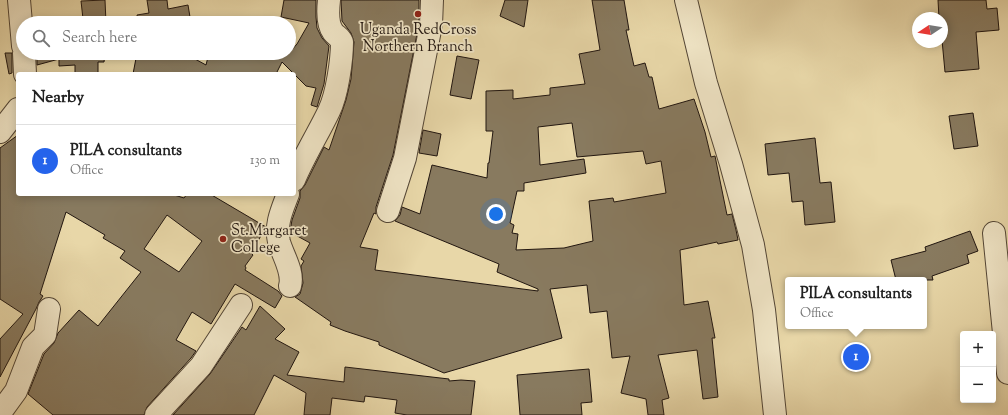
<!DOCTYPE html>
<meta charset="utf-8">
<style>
:root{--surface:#fff;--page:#f6f6f6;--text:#222;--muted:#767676;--line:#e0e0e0;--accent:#2563eb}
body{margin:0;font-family:"Sorts Mill Goudy",serif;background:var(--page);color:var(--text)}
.controls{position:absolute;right:12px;bottom:12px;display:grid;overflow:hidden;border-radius:4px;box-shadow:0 2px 10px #0003}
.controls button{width:36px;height:36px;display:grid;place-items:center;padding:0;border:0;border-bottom:1px solid var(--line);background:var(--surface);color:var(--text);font:20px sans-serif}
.compass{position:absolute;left:912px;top:12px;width:36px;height:36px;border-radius:50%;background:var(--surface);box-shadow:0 2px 10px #0003;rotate:258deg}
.you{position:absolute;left:496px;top:214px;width:14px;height:14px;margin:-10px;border:3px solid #fff;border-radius:50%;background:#1a73e8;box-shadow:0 0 0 6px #1a73e833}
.badge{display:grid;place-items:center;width:26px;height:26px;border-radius:50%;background:var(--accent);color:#fff;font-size:13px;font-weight:700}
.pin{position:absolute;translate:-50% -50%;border:2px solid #fff;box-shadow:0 1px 4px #0006}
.popup{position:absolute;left:785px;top:277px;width:142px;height:52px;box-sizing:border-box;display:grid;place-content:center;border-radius:4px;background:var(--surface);filter:drop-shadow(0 1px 3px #0005);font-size:13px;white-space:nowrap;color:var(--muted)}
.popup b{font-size:15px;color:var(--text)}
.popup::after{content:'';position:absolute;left:50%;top:100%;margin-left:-8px;border:8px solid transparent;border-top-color:var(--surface)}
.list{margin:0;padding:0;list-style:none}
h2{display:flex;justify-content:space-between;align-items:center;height:52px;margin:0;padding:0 16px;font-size:17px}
h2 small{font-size:13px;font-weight:400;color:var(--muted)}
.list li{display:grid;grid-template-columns:26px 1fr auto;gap:12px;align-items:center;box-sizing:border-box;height:72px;padding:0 16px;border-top:1px solid var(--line)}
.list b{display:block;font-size:15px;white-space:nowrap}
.list p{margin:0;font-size:13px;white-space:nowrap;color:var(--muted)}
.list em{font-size:13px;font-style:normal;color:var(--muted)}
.icon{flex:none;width:22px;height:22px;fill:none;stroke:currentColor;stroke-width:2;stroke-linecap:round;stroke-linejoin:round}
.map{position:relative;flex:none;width:1008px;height:415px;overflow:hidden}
.search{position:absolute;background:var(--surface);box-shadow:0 2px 10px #0003;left:16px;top:16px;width:280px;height:44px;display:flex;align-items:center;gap:10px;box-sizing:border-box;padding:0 14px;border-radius:22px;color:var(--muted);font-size:15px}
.panel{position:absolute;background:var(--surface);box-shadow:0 2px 10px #0003;left:16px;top:72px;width:280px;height:124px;border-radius:4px}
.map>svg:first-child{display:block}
</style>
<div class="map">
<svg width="1008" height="415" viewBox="0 0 1008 415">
<rect width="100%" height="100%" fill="#e8d7a8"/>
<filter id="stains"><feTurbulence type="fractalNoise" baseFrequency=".005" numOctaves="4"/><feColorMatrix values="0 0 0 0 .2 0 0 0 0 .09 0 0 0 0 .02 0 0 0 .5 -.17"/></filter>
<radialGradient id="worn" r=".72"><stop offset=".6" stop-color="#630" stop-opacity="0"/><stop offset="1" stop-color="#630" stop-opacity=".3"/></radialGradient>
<path fill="#887a5f" stroke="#211610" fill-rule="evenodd" d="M105,0l1,23h-59v-2l36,-2 -2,-18z
M147,0h20l1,9 20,-4 3,18h-53l-1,-8 12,-2z
M284,0h32v17l1,11 5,10 7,8 -5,38 -7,23 -6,-2 5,-17 -10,-2 -24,-24 -6,12h-143l4,-21h47l22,12 3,-12h80l8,-9 12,-21 -28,-6z
M341,0h78v24l-26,131 -17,52v7l-2,-1 -14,34 18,3 -3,20 163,21v-2l-41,-17 2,-8 -104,-43 5,-6 2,-8 18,7 12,-49 55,13 1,-15h1l4,-32h-7v-40l27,-1v9l37,-4v-7l35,-4 -6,-30 21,-4 -8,-50h32l5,30h-3l8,36 11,-3 4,14h3l7,32 35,-10 11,33 6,25 4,-1 12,59 5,-1 4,16 2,10 -20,4 -1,-2 -37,8 4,55 24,-4 7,37h-3l6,59 -15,2 -6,-49 -39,5 11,43 -7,2 2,15h-16l-2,-16 -25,-6 9,-37 -18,2 -5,-47 -17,2 -3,-28 -37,4 12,49 -118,35 -65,-28v-3l-34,-11 -15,-6 1,-3 -36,-25 5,-3 3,-11 -2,-17 3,-5 -3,-2 9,-16 -20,-11 2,-12 8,-22v-7l5,-6 19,-38 5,3 17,-50 5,-21 3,-37 -3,-9 -9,-12zM572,123l5,34 66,-6 3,13 15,-3 5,32 -52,9 -1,-4 -24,3 4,40 -29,7 -48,2 2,-16 -6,-1 2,-8 -4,-2 7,-32h7v-8l62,-10 -2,-14 -44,6 -2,-38z
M505,0h23l-4,27 -24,-11z
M938,0h48l1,9 10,-1 2,22 -23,2 3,37 -34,3 -3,-32v-22h-3z
M231,19l12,4h-27z
M5,53h7v20l-3,1z
M37,53h68l-1,9h-6v12h-23v-9l-16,1v-7l-22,6z
M457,56l22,4 -8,39 -21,-4z
M973,113l5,33 -24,3 -5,-33z
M423,130l18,4 -4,22 -18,-3z
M18,135v59h153l13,4 3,-4h23l56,33 -15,26 2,2 -8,11 1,2 -1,2 33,21 4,5 -7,12 -40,-24 -24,40 -19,-12 -16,28 20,11 -5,7 -44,49 -3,8h-91l-25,-21 16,-40 10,-11 4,-10 21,-23 19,16 43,-54 -21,-14 5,-7 -22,-13 2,-3 -39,-23 -26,82 3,2 -4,6 -3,7 -36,68v-38l23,-25 -23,-15v-151zM167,215l35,26 -23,31 -35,-23z
M815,138l5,45 11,-1 4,40 -30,3 -2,-24 -11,1 -3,-29 -21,2 -3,-31z
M970,231l8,20 -11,4 2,8 -37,13 1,4h-37l-5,-20 35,-9 -1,-4z
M260,306l25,23 -10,10 24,13 -12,23 57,7 1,-15 104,12v2l12,-1 14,1 -4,34h-64l-12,-2 2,-13 -32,-4 -1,6 -32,-4 -2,17h-26l2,-22 -32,-18 -20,40h-81l37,-41 32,-47 4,3z
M589,369l3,33 -11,1 1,12h-62l-3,-40z"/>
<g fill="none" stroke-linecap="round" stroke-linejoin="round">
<g stroke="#534636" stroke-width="24">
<path id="minor" d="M19,0l4,46
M686,0l20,83 25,81 22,81 11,65 11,105
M24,53l1,21
M0,132l18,-23
M294,180c10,-24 24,-46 35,-69 8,-16 13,-51 13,-69 -2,-5 -6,-6 -9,-10 -6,-8 -5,-23 -4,-32
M288,194c-6,16 -13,30 -9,48 4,14 15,30 11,44
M388,211l17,-53 26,-133 1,-25
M994,233l14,140
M0,413l16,-22 17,-44 12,-12 4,-26
M156,415l45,-49 40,-61"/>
</g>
<use href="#minor" stroke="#f0e5c6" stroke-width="22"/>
</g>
<g fill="#8f2418" stroke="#f0e5c6" stroke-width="1.5">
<circle cx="418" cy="14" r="4"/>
<circle cx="223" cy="239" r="4"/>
</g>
<g text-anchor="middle" stroke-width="3.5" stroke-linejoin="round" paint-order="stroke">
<g font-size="15" fill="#211610" stroke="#f0e5c6">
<text x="418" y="34">Uganda RedCross<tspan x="418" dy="17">Northern Branch</tspan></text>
<text x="231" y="235" text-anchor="start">St.Margaret<tspan x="231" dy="17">College</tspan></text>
</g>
</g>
<rect width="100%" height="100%" filter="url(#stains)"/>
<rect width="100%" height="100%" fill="url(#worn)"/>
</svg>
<div class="controls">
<button>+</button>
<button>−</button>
</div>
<svg class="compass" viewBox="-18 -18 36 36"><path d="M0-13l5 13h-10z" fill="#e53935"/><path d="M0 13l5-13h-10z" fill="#767676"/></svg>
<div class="you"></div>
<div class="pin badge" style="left:856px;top:357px">1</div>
<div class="popup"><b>PILA consultants</b>Office</div>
<div class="search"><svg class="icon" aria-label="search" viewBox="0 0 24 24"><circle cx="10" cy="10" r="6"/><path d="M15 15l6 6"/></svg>Search here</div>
<section class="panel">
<h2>Nearby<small></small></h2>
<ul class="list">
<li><span class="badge">1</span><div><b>PILA consultants</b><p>Office</p></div><em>130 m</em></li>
</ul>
</section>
</div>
